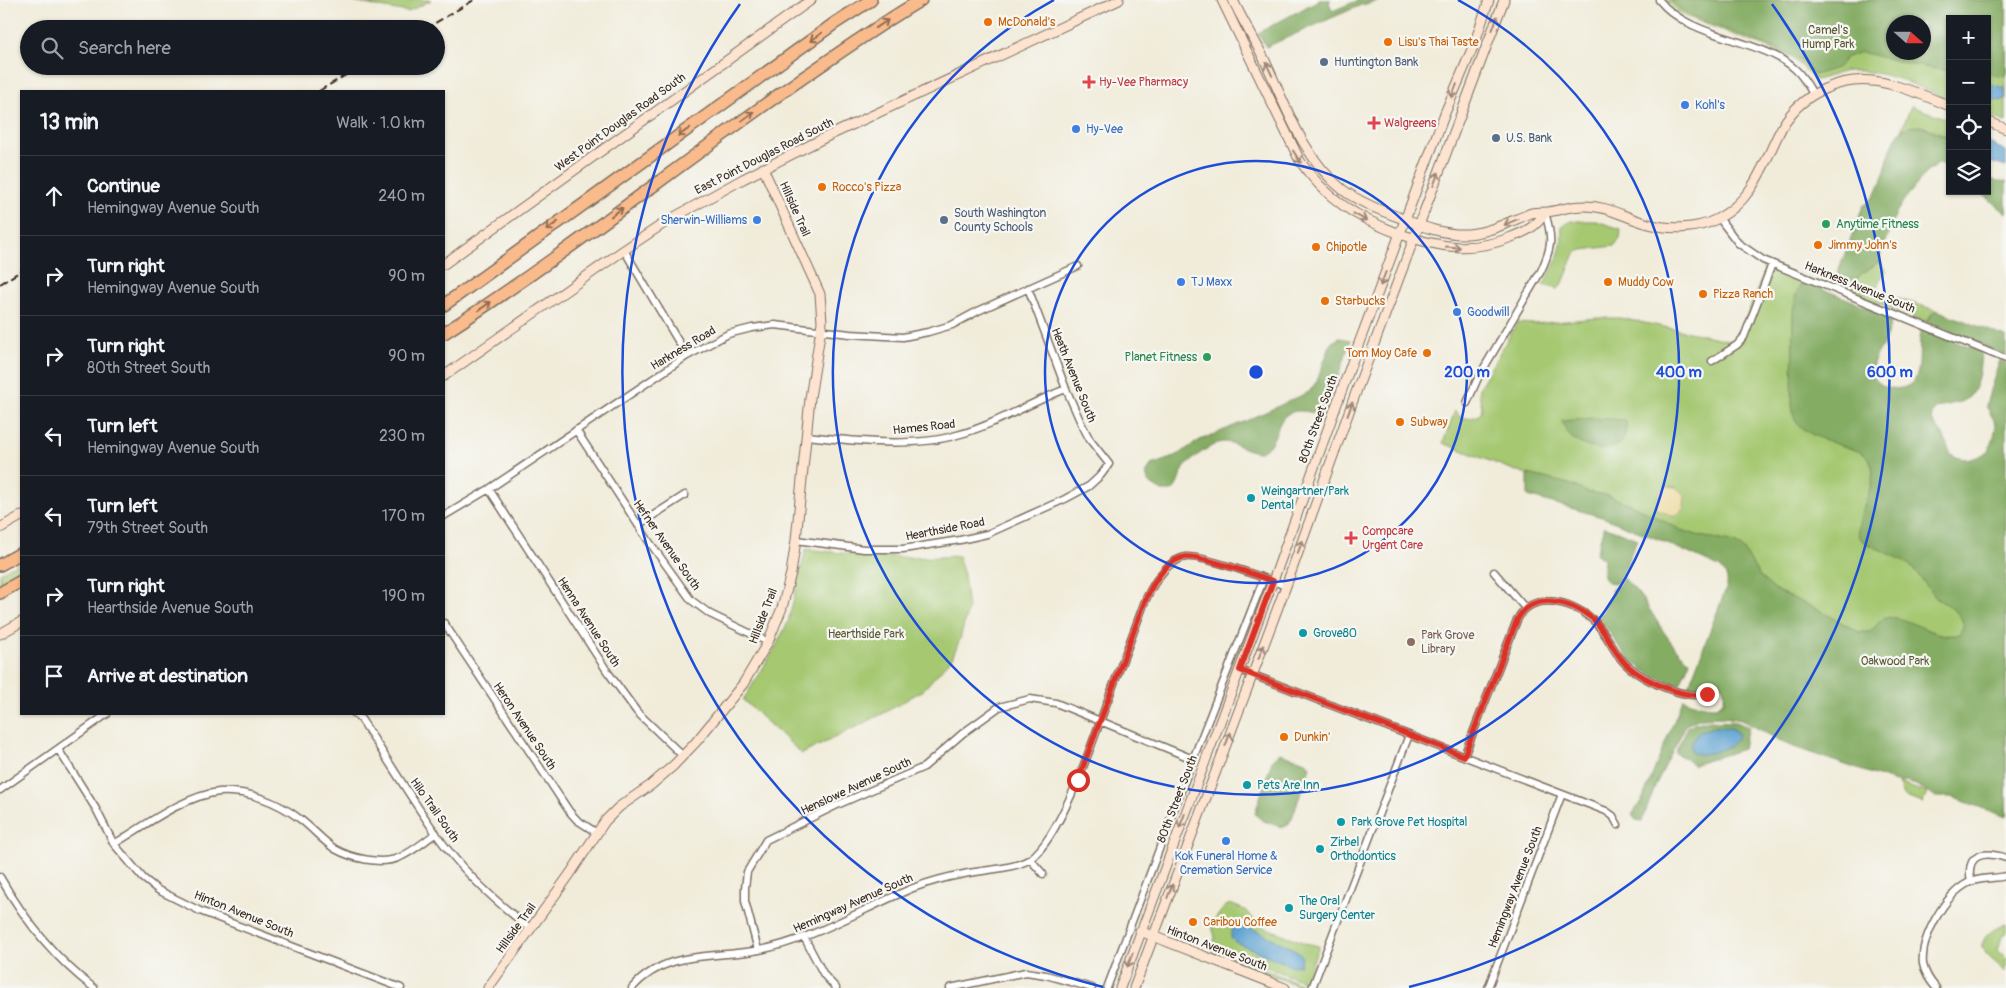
<!DOCTYPE html>
<meta charset="utf-8">
<style>
:root{--surface:#171b24;--page:#242831;--text:#f1f3f6;--muted:#9ea1a6;--line:#363941}
body{margin:0;font-family:Pangolin,sans-serif;background:var(--page);color:var(--text)}
.controls{position:absolute;right:15px;top:15px;display:grid;overflow:hidden;border-radius:0px;box-shadow:0 1px 4px #0004}
.controls button{width:45px;height:45px;display:grid;place-items:center;padding:0;border:0;border-bottom:1px solid var(--line);background:var(--surface);color:var(--text);font:25px sans-serif}
.compass{position:absolute;left:1886px;top:15px;width:45px;height:45px;border-radius:50%;background:var(--surface);box-shadow:0 1px 4px #0004;rotate:111deg}
.stop{position:absolute;width:15px;height:15px;margin:-11px;border:4px solid #d93025;border-radius:50%;background:#fff}
.stop.end{background:#d93025;border-color:#fff;box-shadow:0 1px 5px #0008}
.list{margin:0;padding:0;list-style:none}
h2{display:flex;justify-content:space-between;align-items:center;height:65px;margin:0;padding:0 20px;font-size:21px}
h2 small{font-size:16px;font-weight:400;color:var(--muted)}
.list li{display:grid;grid-template-columns:32px 1fr auto;gap:15px;align-items:center;box-sizing:border-box;height:80px;padding:0 20px;border-top:1px solid var(--line)}
.list b{display:block;font-size:19px;white-space:nowrap}
.list p{margin:0;font-size:16px;white-space:nowrap;color:var(--muted)}
.list em{font-size:16px;font-style:normal;color:var(--muted)}
.icon{flex:none;width:28px;height:28px;fill:none;stroke:currentColor;stroke-width:2;stroke-linecap:round;stroke-linejoin:round}
.map{position:relative;flex:none;width:2006px;height:988px;overflow:hidden}
.search{position:absolute;background:var(--surface);box-shadow:0 1px 4px #0004;left:20px;top:20px;width:425px;height:55px;display:flex;align-items:center;gap:12px;box-sizing:border-box;padding:0 18px;border-radius:28px;color:var(--muted);font-size:19px}
.panel{position:absolute;background:var(--surface);box-shadow:0 1px 4px #0004;left:20px;top:90px;width:425px;height:625px;border-radius:0px}
.map>svg:first-child{display:block}
</style>
<div class="map">
<svg width="2006" height="988" viewBox="0 0 2006 988">
<rect width="100%" height="100%" fill="#f6f6f2"/>
<filter id="ink" filterUnits="userSpaceOnUse"><feTurbulence type="fractalNoise" baseFrequency=".02" numOctaves="2"/><feDisplacementMap in="SourceGraphic" scale="10" xChannelSelector="R" yChannelSelector="G"/><feConvolveMatrix kernelMatrix="1 2 1 2 8 2 1 2 1" color-interpolation-filters="sRGB"/></filter>
<filter id="wash" filterUnits="userSpaceOnUse"><feTurbulence type="fractalNoise" baseFrequency=".0096" numOctaves="4" result="noise"/><feDisplacementMap in="SourceGraphic" scale="20" xChannelSelector="R" yChannelSelector="G"/><feGaussianBlur stdDeviation="1.12" result="paint"/><feColorMatrix in="noise" values="0 0 0 0 0 0 0 0 0 0 0 0 0 0 0 0 0 1.4 0 .05"/><feComposite in="paint" operator="in"/></filter>
<g filter="url(#wash)">
<rect width="100%" height="100%" fill="#f1ecda"/>
<path fill="#a5c871" stroke="#707948" fill-rule="evenodd" d="M342,0h89l-23,12z
M1666,0h340v122l-19,-7v-96h-37v81c-32,-13 -66,-31 -101,-29 -12,1 -22,7 -34,9l-13,-14 -13,-10 -104,-40 -8,-5zM1894,22h30v30h-30z
M1911,106l39,14v18c-15,-8 -36,-19 -50,-5z
M1571,221h25l25,8 -1,10 -6,7 -32,4 -7,3 -12,30 -6,6 -14,-4c11,-18 22,-38 18,-59z
M1880,261l6,11 -6,7 -5,13 -22,-8 8,-10z
M1761,265l104,41 -42,110 73,28 110,146v225l-287,-110c8,-8 7,-18 -2,-25l-11,-1 -11,9 45,-131 -297,-114 12,-32c4,5 8,8 15,7 21,-3 7,-20 9,-30l38,-65 17,1 63,-6h23l113,23 8,-10 22,-57 1,-5z
M1835,279l41,16 1,-3 62,19 -7,2 -6,9 -74,-29 -18,-11z
M806,549c50,6 101,11 152,7l6,19 4,34 -8,30 -8,19 -29,32 -37,22 -84,42 -59,-54 30,-48 15,-30z
M21,561v16l-21,12v-16z
M1899,783l28,10 -4,10 -18,-6z
M1230,904l15,6 14,15 46,18 14,3 -14,36 -92,-36 2,-9 -4,-14c8,-6 10,-16 19,-19z
M2006,924v10l-4,2 -4,14 8,8v14l-19,-17 -5,-9c2,-12 13,-18 24,-22z
M1212,949l81,32 11,5h-5l-87,-34z"/>
<path fill="#84ac63" stroke="#606b40" fill-rule="evenodd" d="M1319,0h12l-2,2 3,9 27,-11h24l-22,5 -95,42 -8,-14z
M1670,0h336v76l-19,-2v-55h-37v52l-33,-5 -56,-14 -16,6 -8,10 -23,7 -12,-14 -12,-7 -97,-37 -15,-9zM1924,22v30h-30v-30z
M1921,126l29,12v27l-12,-1 -10,7 -24,29 -8,13 -15,39 -1,9 -19,13 -8,10 -17,-7 27,-71c24,-12 22,-61 39,-76 5,-4 13,-4 19,-4z
M1987,179l19,3v31l-27,-22h8z
M1802,281l91,36c-3,8 -5,17 -9,25 -4,9 -12,18 -12,28 1,20 36,26 44,7 6,-12 1,-32 6,-49l59,24c-1,13 -2,33 -11,44 -9,12 -41,4 -38,24 2,6 8,10 11,15 4,6 4,16 10,20 10,7 27,4 35,-5 6,-7 7,-17 8,-26l-10,-18 4,-16 10,-30 6,3v454l-54,-20h-17l-19,-12 -10,-3h-11l-107,-37 -47,-25 -17,-3 -22,1 -15,5 -30,59 -15,39 -6,-1 -4,-5 11,-17 40,-99c13,5 48,20 41,-11l-9,-9 -12,1 -10,9 -5,-1 39,-102c1,-8 -1,-13 -8,-19l-59,-27 -58,-23 -74,-21v-22l41,10 19,8 18,3 29,11 46,24 19,6 35,7 9,7 16,27 15,13 44,20 40,22h11c5,-3 8,-11 13,-13 17,-9 53,23 76,15 2,-4 5,-6 4,-11 -3,-12 -17,-18 -25,-24 -13,-12 -20,-29 -34,-38 -13,-8 -36,-14 -45,-24 -6,-26 32,-67 2,-85 -17,-6 -54,-15 -64,-29 -4,-5 -4,-12 -5,-18l1,-95 3,-15z
M1935,311h4l67,26v18l-80,-33z
M1339,338l12,2 -27,76c-58,-20 -37,25 -64,36 -13,0 -24,-10 -37,-10 -9,0 -34,18 -39,26 -5,8 -5,17 -12,23h-10l-13,-8 -3,-9 5,-9 23,-8 26,-17 46,-19 63,-29 8,-11 14,-38z
M1593,418l33,2c4,35 -33,35 -54,18 -5,-4 -8,-11 -10,-17z
M1604,526l33,13 -16,38 -5,6c-19,0 -12,-12 -12,-24l-8,-5z
M1623,578c28,22 38,62 67,83l-10,23c-6,1 -12,-3 -18,-5 -36,-14 -42,-33 -63,-61l11,-20 2,-9 7,-4z
M1706,721l29,1 14,5 -4,11 -2,11 -50,16 -6,-6 -12,-6 14,-28zM1711,727l19,1 7,11 -8,7 -30,8z
M1279,753l27,8 4,6 -18,51 -4,7 -4,2c-9,-1 -25,-6 -29,-14l17,-52z"/>
<path fill="#eeda9e" stroke="#94825e" d="M1666,486l10,1 9,9 -1,12 -9,9 -19,-8 -1,-4 8,-18z"/>
<path fill="#5da2d2" stroke="#4c6678" d="M1987,83l18,5v11l-5,2 -13,-3z
M1987,142l19,9v16l-19,-6z
M1717,727l13,1 8,5 -1,6c-8,10 -34,19 -46,13v-9l9,-12z
M1237,924l21,7 41,21 3,5 -2,8 -8,1 -57,-24 -4,-4c0,-7 1,-11 6,-14z"/>
</g>
<g filter="url(#ink)">
<g fill="none" stroke-linecap="round" stroke-linejoin="round">
<g stroke="#7b6e60" stroke-width="9">
<path id="street" d="M1659,0c32,40 100,37 136,69 8,7 13,16 18,25
M1719,218l19,25 25,17 243,99
M624,250l63,106
M1712,361l25,-16 7,-8 28,-73
M1467,403l11,-25 63,-107c11,-24 12,-33 4,-58
M576,430l72,110 43,60 19,14 58,28
M806,436c46,5 107,12 151,-1 38,-10 72,-32 109,-46
M489,489l118,182 30,41 46,44
M444,516l45,-27 198,-133 41,-22 24,-6 23,-3 75,9 53,3 25,-5 24,-7 26,-14 100,-45
M638,525l47,-30
M796,540l68,9h39l57,-9 27,-6 78,-35 24,-13 12,-11 8,-11 -19,-24 -9,-17 -15,-34 -38,-101
M1494,572l31,36
M444,623l125,188 8,9 20,13
M1240,670l366,141 7,5 5,9
M355,714l6,5c26,39 50,80 78,119 25,35 58,65 92,91
M58,749l38,60 18,35 29,34 15,12 42,21 201,77
M1464,756l53,-136c15,-30 54,-19 75,-1 13,11 19,28 29,40 16,19 65,43 89,34
M0,790l107,-76
M114,844c30,-18 70,-48 105,-52 29,-2 59,10 81,27 12,9 23,22 35,30 16,9 45,16 63,9 13,-5 26,-16 38,-25
M1030,859l13,15
M0,877c24,42 55,82 94,111
M1971,882c-6,-29 13,-31 35,-24
M804,937l20,38 12,13
M758,950l-13,-49v-13l2,-16 19,-32 69,-34 89,-39 39,-34 36,-26 31,-8 26,4 137,56
M632,988c35,-39 80,-29 127,-38 51,-9 105,-42 154,-62 16,-6 34,-11 51,-14 18,-4 51,-5 66,-15 30,-21 62,-115 75,-151 13,-36 27,-71 40,-107 7,-15 21,-41 41,-44 17,-2 81,22 100,29
M950,988l76,-16 20,3 46,13
M1107,988l86,-229 71,-181
M1312,988l97,-253
M1488,988l74,-194
M1936,988c-6,-7 -11,-14 -13,-24 -3,-26 22,-69 45,-81 12,-6 26,-4 38,-7"/>
</g>
<g stroke="#7b6e60" stroke-width="11">
<path id="secondary" d="M1222,0l78,161c26,38 57,57 100,73 37,13 71,19 109,4 16,-6 27,-11 36,-25
M1233,0c10,22 24,43 34,65 20,44 37,94 76,125 18,13 38,21 58,28 22,9 43,17 67,16 22,-2 41,-12 61,-20 6,-3 12,-1 18,-2 13,-2 23,-6 36,-6 23,-1 41,11 62,17 23,7 51,7 72,-4 35,-18 45,-51 61,-84 19,-42 66,-63 111,-51 21,5 41,14 61,22
M1987,121l19,8
M444,264l367,-264
M444,376l180,-126 45,-30 74,-41 81,-41 295,-138
M0,528l21,-12
M0,634l21,-12
M1140,931l145,57
M488,988l82,-114 35,-53 14,-14 32,-22 23,-20 22,-23 47,-58 25,-42 14,-34 9,-35 5,-33 14,-142 12,-76 -2,-28 -57,-126
M1120,988l153,-407 83,-230 89,-238 30,-71 14,-42
M1134,988l152,-402 73,-202 145,-384"/>
</g>
<g stroke="#7b6e60" stroke-width="14">
<path id="highway" d="M444,305l391,-282 36,-23
M444,333c125,-80 241,-174 363,-258 38,-26 75,-52 114,-75
M0,565l21,-12
M0,593l21,-12"/>
</g>
<use href="#street" stroke="#fff" stroke-width="6"/>
<use href="#secondary" stroke="#fde4d1" stroke-width="9"/>
<use href="#highway" stroke="#fabb8c" stroke-width="11"/>
<path stroke="#3b2a1e" stroke-width="2" stroke-dasharray="8 4" stroke-linecap="butt" d="M425,29l49,-29
M319,91l42,-25
M0,284l21,-13"/>
</g>
<defs><path id="oneway-shaft" d="M-6 0H5M1.5-3L5.5 0L1.5 3" fill="none" stroke-width="1.6" stroke-linecap="round" stroke-linejoin="round" transform="scale(1.25)"/></defs>
<g stroke="#9c8778">
<use href="#oneway-shaft" transform="translate(1495 23) rotate(-70)"/>
<use href="#oneway-shaft" transform="translate(1269 69) rotate(-115)"/>
<use href="#oneway-shaft" transform="translate(1454 91) rotate(113)"/>
<use href="#oneway-shaft" transform="translate(1297 157) rotate(58)"/>
<use href="#oneway-shaft" transform="translate(1436 179) rotate(-69)"/>
<use href="#oneway-shaft" transform="translate(1360 217) rotate(29)"/>
<use href="#oneway-shaft" transform="translate(1511 222) rotate(157)"/>
<use href="#oneway-shaft" transform="translate(1453 247) rotate(4)"/>
<use href="#oneway-shaft" transform="translate(1383 279) rotate(111)"/>
<use href="#oneway-shaft" transform="translate(1350 409) rotate(-70)"/>
<use href="#oneway-shaft" transform="translate(1300 547) rotate(-70)"/>
<use href="#oneway-shaft" transform="translate(1261 652) rotate(-69)"/>
<use href="#oneway-shaft" transform="translate(1228 739) rotate(-69)"/>
<use href="#oneway-shaft" transform="translate(1182 821) rotate(111)"/>
<use href="#oneway-shaft" transform="translate(1170 891) rotate(-69)"/>
<use href="#oneway-shaft" transform="translate(1130 960) rotate(111)"/>
</g>
<g stroke="#916b50">
<use href="#oneway-shaft" transform="translate(882 24) rotate(-34)"/>
<use href="#oneway-shaft" transform="translate(816 37) rotate(144)"/>
<use href="#oneway-shaft" transform="translate(748 116) rotate(-36)"/>
<use href="#oneway-shaft" transform="translate(684 132) rotate(145)"/>
<use href="#oneway-shaft" transform="translate(617 212) rotate(-36)"/>
<use href="#oneway-shaft" transform="translate(552 226) rotate(144)"/>
<use href="#oneway-shaft" transform="translate(485 306) rotate(-35)"/>
</g>
</g>
<g fill="none" stroke-linecap="round" stroke-linejoin="round" filter="url(#ink)">
<path stroke="#d93025" stroke-width="6" d="M1078,780l67,-179c7,-16 21,-42 41,-44 18,-1 69,18 87,24l-33,89 224,86 53,-136c15,-30 54,-19 76,-1 12,11 18,28 29,41 15,18 62,40 85,34"/>
</g>
<g fill="none" stroke="#1d4ed8" stroke-width="2.5">
<circle cx="1256" cy="372" r="211"/>
<path d="M1458 0A423 423 0 1 1 1054 0"/>
<path d="M1103 987A634 634 0 0 1 740 4M1772 4A634 634 0 0 1 1409 987"/>
</g>
<g fill="#e8710a" stroke="#f6f6f2" stroke-width="2">
<circle cx="988" cy="22" r="5"/>
<circle cx="1388" cy="42" r="5"/>
<circle cx="822" cy="187" r="5"/>
<circle cx="1818" cy="245" r="5"/>
<circle cx="1316" cy="247" r="5"/>
<circle cx="1608" cy="282" r="5"/>
<circle cx="1703" cy="294" r="5"/>
<circle cx="1325" cy="301" r="5"/>
<circle cx="1427" cy="353" r="5"/>
<circle cx="1400" cy="422" r="5"/>
<circle cx="1284" cy="737" r="5"/>
<circle cx="1193" cy="922" r="5"/>
</g>
<g fill="#5c6f8a" stroke="#f6f6f2" stroke-width="2">
<circle cx="1324" cy="62" r="5"/>
<circle cx="1496" cy="138" r="5"/>
<circle cx="944" cy="220" r="5"/>
</g>
<g fill="#e0444e" stroke="#f6f6f2" stroke-width="2">
<path d="M1086.5 74.5h5v5h5v5h-5v5h-5v-5h-5v-5h5z"/>
<path d="M1371.5 115.5h5v5h5v5h-5v5h-5v-5h-5v-5h5z"/>
<path d="M1348.5 530.5h5v5h5v5h-5v5h-5v-5h-5v-5h5z"/>
</g>
<g fill="#3f7fe0" stroke="#f6f6f2" stroke-width="2">
<circle cx="1685" cy="105" r="5"/>
<circle cx="1076" cy="129" r="5"/>
<circle cx="757" cy="220" r="5"/>
<circle cx="1181" cy="282" r="5"/>
<circle cx="1457" cy="312" r="5"/>
<circle cx="1226" cy="841" r="5"/>
</g>
<g fill="#2e9e5b" stroke="#f6f6f2" stroke-width="2">
<circle cx="1826" cy="224" r="5"/>
<circle cx="1207" cy="357" r="5"/>
</g>
<g fill="#0f9aa8" stroke="#f6f6f2" stroke-width="2">
<circle cx="1251" cy="498" r="5"/>
<circle cx="1303" cy="633" r="5"/>
<circle cx="1247" cy="785" r="5"/>
<circle cx="1341" cy="822" r="5"/>
<circle cx="1320" cy="849" r="5"/>
<circle cx="1289" cy="908" r="5"/>
</g>
<circle fill="#8d6e63" stroke="#f6f6f2" stroke-width="2" cx="1411" cy="642" r="5"/>
<g text-anchor="middle" stroke-width="4.5" stroke-linejoin="round" paint-order="stroke">
<g font-size="12" fill="#c56008" stroke="#f6f6f2" text-anchor="start">
<text x="998" y="26">McDonald's</text>
<text x="1398" y="46">Lisu's Thai Taste</text>
<text x="832" y="191">Rocco's Pizza</text>
<text x="1828" y="249">Jimmy John's</text>
<text x="1326" y="251">Chipotle</text>
<text x="1618" y="286">Muddy Cow</text>
<text x="1713" y="298">Pizza Ranch</text>
<text x="1335" y="305">Starbucks</text>
<text x="1417" y="357" text-anchor="end">Tom Moy Cafe</text>
<text x="1410" y="426">Subway</text>
<text x="1294" y="741">Dunkin'</text>
<text x="1203" y="926">Caribou Coffee</text>
</g>
<g font-size="12" fill="#5b5937" stroke="#f6f6f2">
<text x="1828" y="34">Camel's<tspan x="1828" dy="14">Hump Park</tspan></text>
<text x="866" y="638">Hearthside Park</text>
<text x="1895" y="665">Oakwood Park</text>
</g>
<g font-size="12" fill="#4e5e75" stroke="#f6f6f2" text-anchor="start">
<text x="1334" y="66">Huntington Bank</text>
<text x="1506" y="142">U.S. Bank</text>
<text x="954" y="217">South Washington<tspan x="954" dy="14">County Schools</tspan></text>
</g>
<g font-size="12" fill="#be3a42" stroke="#f6f6f2" text-anchor="start">
<text x="1099" y="86">Hy-Vee Pharmacy</text>
<text x="1384" y="127">Walgreens</text>
<text x="1362" y="535">Compcare<tspan x="1362" dy="14">Urgent Care</tspan></text>
</g>
<g font-size="12" fill="#366cbe" stroke="#f6f6f2" text-anchor="start">
<text x="1695" y="109">Kohl's</text>
<text x="1086" y="133">Hy-Vee</text>
<text x="747" y="224" text-anchor="end">Sherwin-Williams</text>
<text x="1191" y="286">TJ Maxx</text>
<text x="1467" y="316">Goodwill</text>
<text x="1226" y="860" text-anchor="middle">Kok Funeral Home &amp;<tspan x="1226" dy="14">Cremation Service</tspan></text>
</g>
<g font-size="12" fill="#3b2a1e" stroke="#f6f6f2">
<text transform="translate(620 122) rotate(-36)" y="4">West Point Douglas Road South</text>
<text transform="translate(764 156) rotate(-27)" y="4">East Point Douglas Road South</text>
<text transform="translate(795 209) rotate(66)" y="4">Hillside Trail</text>
<text transform="translate(1860 287) rotate(22)" y="4">Harkness Avenue South</text>
<text transform="translate(683 348) rotate(-31)" y="4">Harkness Road</text>
<text transform="translate(1074 375) rotate(68)" y="4">Heath Avenue South</text>
<text transform="translate(1318 419) rotate(-70)" y="4">80th Street South</text>
<text transform="translate(924 427) rotate(-6)" y="4">Hames Road</text>
<text transform="translate(945 529) rotate(-11)" y="4">Hearthside Road</text>
<text transform="translate(667 545) rotate(55)" y="4">Hefner Avenue South</text>
<text transform="translate(763 616) rotate(-69)" y="4">Hillside Trail</text>
<text transform="translate(589 622) rotate(57)" y="4">Henna Avenue South</text>
<text transform="translate(525 726) rotate(56)" y="4">Heron Avenue South</text>
<text transform="translate(856 786) rotate(-25)" y="4">Henslowe Avenue South</text>
<text transform="translate(1177 799) rotate(-69)" y="4">80th Street South</text>
<text transform="translate(435 810) rotate(55)" y="4">Hilo Trail South</text>
<text transform="translate(1515 887) rotate(-69)" y="4">Hemingway Avenue South</text>
<text transform="translate(853 903) rotate(-24)" y="4">Hemingway Avenue South</text>
<text transform="translate(244 914) rotate(22)" y="4">Hinton Avenue South</text>
<text transform="translate(516 928) rotate(-54)" y="4">Hillside Trail</text>
<text transform="translate(1217 948) rotate(21)" y="4">Hinton Avenue South</text>
</g>
<g font-size="12" fill="#27864d" stroke="#f6f6f2" text-anchor="start">
<text x="1836" y="228">Anytime Fitness</text>
<text x="1197" y="361" text-anchor="end">Planet Fitness</text>
</g>
<g font-size="12" fill="#0d838f" stroke="#f6f6f2" text-anchor="start">
<text x="1261" y="495">Weingartner/Park<tspan x="1261" dy="14">Dental</tspan></text>
<text x="1313" y="637">Grove80</text>
<text x="1257" y="789">Pets Are Inn</text>
<text x="1351" y="826">Park Grove Pet Hospital</text>
<text x="1330" y="846">Zirbel<tspan x="1330" dy="14">Orthodontics</tspan></text>
<text x="1299" y="905">The Oral<tspan x="1299" dy="14">Surgery Center</tspan></text>
</g>
<g font-size="12" fill="#785e54" stroke="#f6f6f2" text-anchor="start">
<text x="1421" y="639">Park Grove<tspan x="1421" dy="14">Library</tspan></text>
</g>
</g>
<circle cx="1256" cy="372" r="8" fill="#1d4ed8" stroke="#f6f6f2" stroke-width="2.5"/>
<g font-size="15" text-anchor="middle" font-weight="bold" fill="#1d4ed8" stroke="#f6f6f2" stroke-width="4.5" stroke-linejoin="round" paint-order="stroke">
<text x="1467" y="377">200 m</text>
<text x="1679" y="377">400 m</text>
<text x="1890" y="377">600 m</text>
</g>
</svg>
<div class="controls">
<button>+</button>
<button>−</button>
<button><svg class="icon" aria-label="locate" viewBox="0 0 24 24"><circle cx="12" cy="12" r="6"/><path d="M12 2v4M12 18v4M2 12h4M18 12h4"/></svg></button>
<button><svg class="icon" aria-label="layers" viewBox="0 0 24 24"><path d="M12 4l9 5-9 5-9-5zM3 14l9 5 9-5"/></svg></button>
</div>
<svg class="compass" viewBox="-18 -18 36 36"><path d="M0-13l5 13h-10z" fill="#e53935"/><path d="M0 13l5-13h-10z" fill="#9ea1a6"/></svg>
<div class="stop" style="left:1078px;top:780px"></div>
<div class="stop end" style="left:1707px;top:694px"></div>
<div class="search"><svg class="icon" aria-label="search" viewBox="0 0 24 24"><circle cx="10" cy="10" r="6"/><path d="M15 15l6 6"/></svg>Search here</div>
<section class="panel">
<h2>13 min<small>Walk · 1.0 km</small></h2>
<ul class="list">
<li><svg class="icon" aria-label="ahead" viewBox="0 0 24 24"><path d="M12 20V5M6 11l6-6 6 6"/></svg><div><b>Continue</b><p>Hemingway Avenue South</p></div><em>240 m</em></li>
<li><svg class="icon" aria-label="right" viewBox="0 0 24 24"><path d="M7 20v-9h11M14 6l5 5-5 5"/></svg><div><b>Turn right</b><p>Hemingway Avenue South</p></div><em>90 m</em></li>
<li><svg class="icon" aria-label="right" viewBox="0 0 24 24"><path d="M7 20v-9h11M14 6l5 5-5 5"/></svg><div><b>Turn right</b><p>80th Street South</p></div><em>90 m</em></li>
<li><svg class="icon" aria-label="left" viewBox="0 0 24 24"><path d="M17 20v-9H6M10 6l-5 5 5 5"/></svg><div><b>Turn left</b><p>Hemingway Avenue South</p></div><em>230 m</em></li>
<li><svg class="icon" aria-label="left" viewBox="0 0 24 24"><path d="M17 20v-9H6M10 6l-5 5 5 5"/></svg><div><b>Turn left</b><p>79th Street South</p></div><em>170 m</em></li>
<li><svg class="icon" aria-label="right" viewBox="0 0 24 24"><path d="M7 20v-9h11M14 6l5 5-5 5"/></svg><div><b>Turn right</b><p>Hearthside Avenue South</p></div><em>190 m</em></li>
<li><svg class="icon" aria-label="arrive" viewBox="0 0 24 24"><path d="M6 21V4h12l-3 4 3 4H6"/></svg><div><b>Arrive at destination</b></div></li>
</ul>
</section>
</div>
